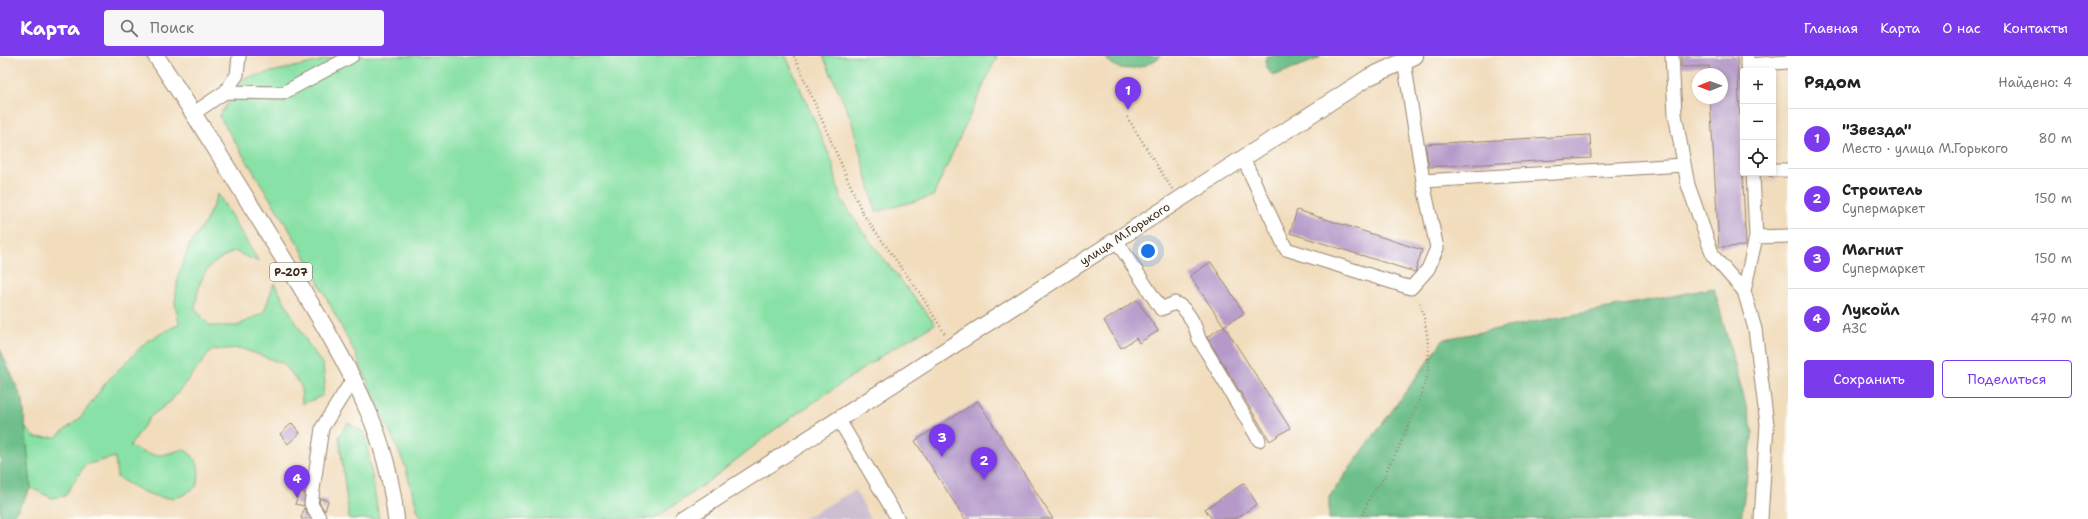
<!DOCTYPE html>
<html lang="ru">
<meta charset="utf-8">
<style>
:root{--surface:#fff;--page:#f6f6f6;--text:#222;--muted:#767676;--line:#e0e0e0;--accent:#7c3aed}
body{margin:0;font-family:"Shantell Sans",sans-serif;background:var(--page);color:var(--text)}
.controls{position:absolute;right:12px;top:12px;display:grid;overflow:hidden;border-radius:4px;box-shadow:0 2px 6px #0003}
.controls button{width:36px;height:36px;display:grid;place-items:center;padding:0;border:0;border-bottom:1px solid var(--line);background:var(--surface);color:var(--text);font:20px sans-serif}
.compass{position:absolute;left:1692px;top:12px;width:36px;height:36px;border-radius:50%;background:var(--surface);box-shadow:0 2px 6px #0003;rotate:269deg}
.you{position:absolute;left:1148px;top:195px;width:14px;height:14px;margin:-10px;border:3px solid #fff;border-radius:50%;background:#1a73e8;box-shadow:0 0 0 6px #1a73e833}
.badge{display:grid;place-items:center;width:26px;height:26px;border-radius:50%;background:var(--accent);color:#fff;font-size:13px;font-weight:700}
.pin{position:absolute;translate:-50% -33px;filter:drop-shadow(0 1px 2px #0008)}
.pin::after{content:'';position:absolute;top:21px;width:14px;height:12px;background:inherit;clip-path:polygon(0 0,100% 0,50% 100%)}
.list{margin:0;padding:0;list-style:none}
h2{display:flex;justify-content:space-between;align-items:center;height:52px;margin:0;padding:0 16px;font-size:17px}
h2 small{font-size:13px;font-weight:400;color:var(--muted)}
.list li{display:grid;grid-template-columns:26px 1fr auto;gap:12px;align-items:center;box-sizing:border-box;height:60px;padding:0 16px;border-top:1px solid var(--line)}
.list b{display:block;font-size:15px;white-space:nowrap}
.list p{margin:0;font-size:13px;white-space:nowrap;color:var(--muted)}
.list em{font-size:13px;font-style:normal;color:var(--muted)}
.actions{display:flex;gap:8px;padding:12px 16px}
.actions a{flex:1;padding:9px 0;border:1px solid var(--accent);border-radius:4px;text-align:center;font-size:14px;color:var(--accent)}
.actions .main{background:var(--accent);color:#fff}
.icon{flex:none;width:22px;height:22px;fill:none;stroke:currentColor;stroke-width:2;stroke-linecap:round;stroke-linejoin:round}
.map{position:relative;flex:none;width:1788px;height:463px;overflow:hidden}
header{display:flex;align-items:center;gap:24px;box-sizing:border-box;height:56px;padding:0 20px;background:var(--accent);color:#fff}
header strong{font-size:19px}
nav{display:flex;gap:22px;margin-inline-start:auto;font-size:14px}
.search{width:280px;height:36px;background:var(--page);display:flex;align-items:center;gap:10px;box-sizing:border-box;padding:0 14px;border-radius:4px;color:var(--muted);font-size:15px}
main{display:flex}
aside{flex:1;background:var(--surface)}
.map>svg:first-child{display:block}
</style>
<header>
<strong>Карта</strong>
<div class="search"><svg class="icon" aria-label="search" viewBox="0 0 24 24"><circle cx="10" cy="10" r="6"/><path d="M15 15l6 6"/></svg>Поиск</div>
<nav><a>Главная</a><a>Карта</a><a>О нас</a><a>Контакты</a></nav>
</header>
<main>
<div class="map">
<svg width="1788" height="463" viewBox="0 0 1788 463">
<rect width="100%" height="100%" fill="#fdfcf7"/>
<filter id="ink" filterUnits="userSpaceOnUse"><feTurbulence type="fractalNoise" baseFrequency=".025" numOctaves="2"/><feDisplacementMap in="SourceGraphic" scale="8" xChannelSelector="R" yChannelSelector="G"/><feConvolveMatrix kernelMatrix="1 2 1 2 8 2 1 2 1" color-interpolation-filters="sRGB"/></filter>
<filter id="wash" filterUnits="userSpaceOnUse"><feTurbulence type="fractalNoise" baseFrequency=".012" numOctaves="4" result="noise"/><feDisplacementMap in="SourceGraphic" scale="16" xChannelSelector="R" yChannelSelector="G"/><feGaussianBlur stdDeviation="0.9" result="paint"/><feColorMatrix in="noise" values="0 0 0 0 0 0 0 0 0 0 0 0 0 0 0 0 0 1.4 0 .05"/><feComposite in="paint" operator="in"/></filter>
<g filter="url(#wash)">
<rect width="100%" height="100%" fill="#f1dcbc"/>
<path fill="#cebed1" d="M855,434l16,29h-68z"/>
<path fill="#88e1a6" stroke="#628662" d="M343,0h443l46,105 8,36 23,35 72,92 -43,25 -110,75 -69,54 -58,41h-232l-5,-7 -13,-46 -51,-115 -54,-104 -81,-131 26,-38z
M823,0h174l-64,140 -57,16 -25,-93z
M218,138l41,68 -25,-11c-31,16 -34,24 -39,58l15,17h27l27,-14 10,-29 36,64 13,18 2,18 -3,13 -20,8 -1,-18 -17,-22 -44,-16 -28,2 -41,51 -21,16 -20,29c22,12 29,11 53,3 16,9 18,20 14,37 -5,3 -13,10 -19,11 -21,5 -45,-10 -61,-20l-2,-20 -30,8 -20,31 -13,2 -21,-10 -6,-61 11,11 20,-1 24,-19 27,-37 40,-40 32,-17 -4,-21 3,-27 12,-32 15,-21z
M348,367l17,10 14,86h-30l-10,-83z"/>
<path fill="#6ebf8b" stroke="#547454" d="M1104,0h57c-10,9 -35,18 -48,9 -3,-2 -6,-6 -9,-9z
M1266,0h55l-3,3 -45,17c-5,-6 -9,-11 -7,-20z
M1714,232l39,143 -12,88h-412v-22l115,-158z
M0,293l23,52 8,87 -19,31h-12z"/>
<g id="blocks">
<path fill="#b499c9" d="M1681,0h56l9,190 -27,1 -9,-149h12v-24h-13v-8l-28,1z
M1590,79l1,23 -162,9 -4,-23z
M1297,154l125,40 -7,22 -125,-39z
M1211,206l33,51 -20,13 -34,-50z
M1137,244l21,31 -19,12 -3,-5 -15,10 -17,-27z
M1224,270l66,102 -20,13 -63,-104z
M978,345l75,118h-88l-50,-78z
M292,367l8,10 -12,11 -8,-10z
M1244,427l13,21 -22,15h-23l-7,-10z
M300,435l5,2 -1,13 -9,-2z
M320,442l8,3 -3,10 -6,-9z
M304,452l7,11h-10z"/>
</g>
</g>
<g filter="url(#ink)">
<use href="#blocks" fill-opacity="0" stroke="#96836d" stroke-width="1"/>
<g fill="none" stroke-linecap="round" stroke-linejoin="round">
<g stroke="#96836d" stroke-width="15">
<path id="minor" d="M1672,0l3,58 13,71 25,71 31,35 11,38 12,95 -6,95
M1747,0v9l41,-3
M225,36l12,-17 2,-19
M194,57l31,-21 58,1 69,-37
M1243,102l43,91 125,39 17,-19 9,-21 -13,-61 -20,-126
M1773,114h15
M1753,117l3,64 32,-1
M1423,125l261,-16
M1116,184l45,69 14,-6c13,5 21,24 24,36l60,101
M1744,235l12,-54
M839,364l59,99
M320,463l-9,-15 11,-76 31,-49"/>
</g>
<g stroke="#96836d" stroke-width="18">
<path id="major" d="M156,0c40,60 78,122 116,184 33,54 71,113 96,171 15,34 24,72 28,108
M684,463l685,-442 46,-21"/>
</g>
<path stroke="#96836d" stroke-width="2.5" stroke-dasharray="1 3" stroke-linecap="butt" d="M794,0l69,158 56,78 26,42
M1127,61l45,72
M1361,463l9,-22 16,-22c0,-9 10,-19 13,-28 8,-20 30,-64 30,-84 0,-18 -3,-42 -9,-60"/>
<use href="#minor" stroke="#fff" stroke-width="13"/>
<use href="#major" stroke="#fff" stroke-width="16"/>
</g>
</g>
<g text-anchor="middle" stroke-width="3" stroke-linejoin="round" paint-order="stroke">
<rect fill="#fdfcf7" stroke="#75695f" stroke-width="1" x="270" y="207" width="42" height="18" rx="3"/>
<g font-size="11" font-weight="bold" fill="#3b2a1e">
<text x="291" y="220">Р-207</text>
</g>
<g font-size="12" fill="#3b2a1e" stroke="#fdfcf7">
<text transform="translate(1125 178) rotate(-33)" y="4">улица М.Горького</text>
</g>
</g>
</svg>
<div class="controls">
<button>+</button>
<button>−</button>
<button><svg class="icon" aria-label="locate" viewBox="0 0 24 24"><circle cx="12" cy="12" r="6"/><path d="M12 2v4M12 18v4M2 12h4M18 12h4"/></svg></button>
</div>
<svg class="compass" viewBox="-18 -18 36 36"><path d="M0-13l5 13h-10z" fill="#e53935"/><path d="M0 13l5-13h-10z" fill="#767676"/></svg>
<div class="you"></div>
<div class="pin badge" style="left:1128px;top:54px">1</div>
<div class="pin badge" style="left:984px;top:424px">2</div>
<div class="pin badge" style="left:942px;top:401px">3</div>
<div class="pin badge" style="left:297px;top:442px">4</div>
</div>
<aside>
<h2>Рядом<small>Найдено: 4</small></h2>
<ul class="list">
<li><span class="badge">1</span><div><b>&quot;Звезда&quot;</b><p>Место · улица М.Горького</p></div><em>80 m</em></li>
<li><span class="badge">2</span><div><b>Строитель</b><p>Супермаркет</p></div><em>150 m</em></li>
<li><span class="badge">3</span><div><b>Магнит</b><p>Супермаркет</p></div><em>150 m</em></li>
<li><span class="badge">4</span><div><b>Лукойл</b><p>АЗС</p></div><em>470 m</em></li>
</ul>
<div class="actions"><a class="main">Сохранить</a><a>Поделиться</a></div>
</aside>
</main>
